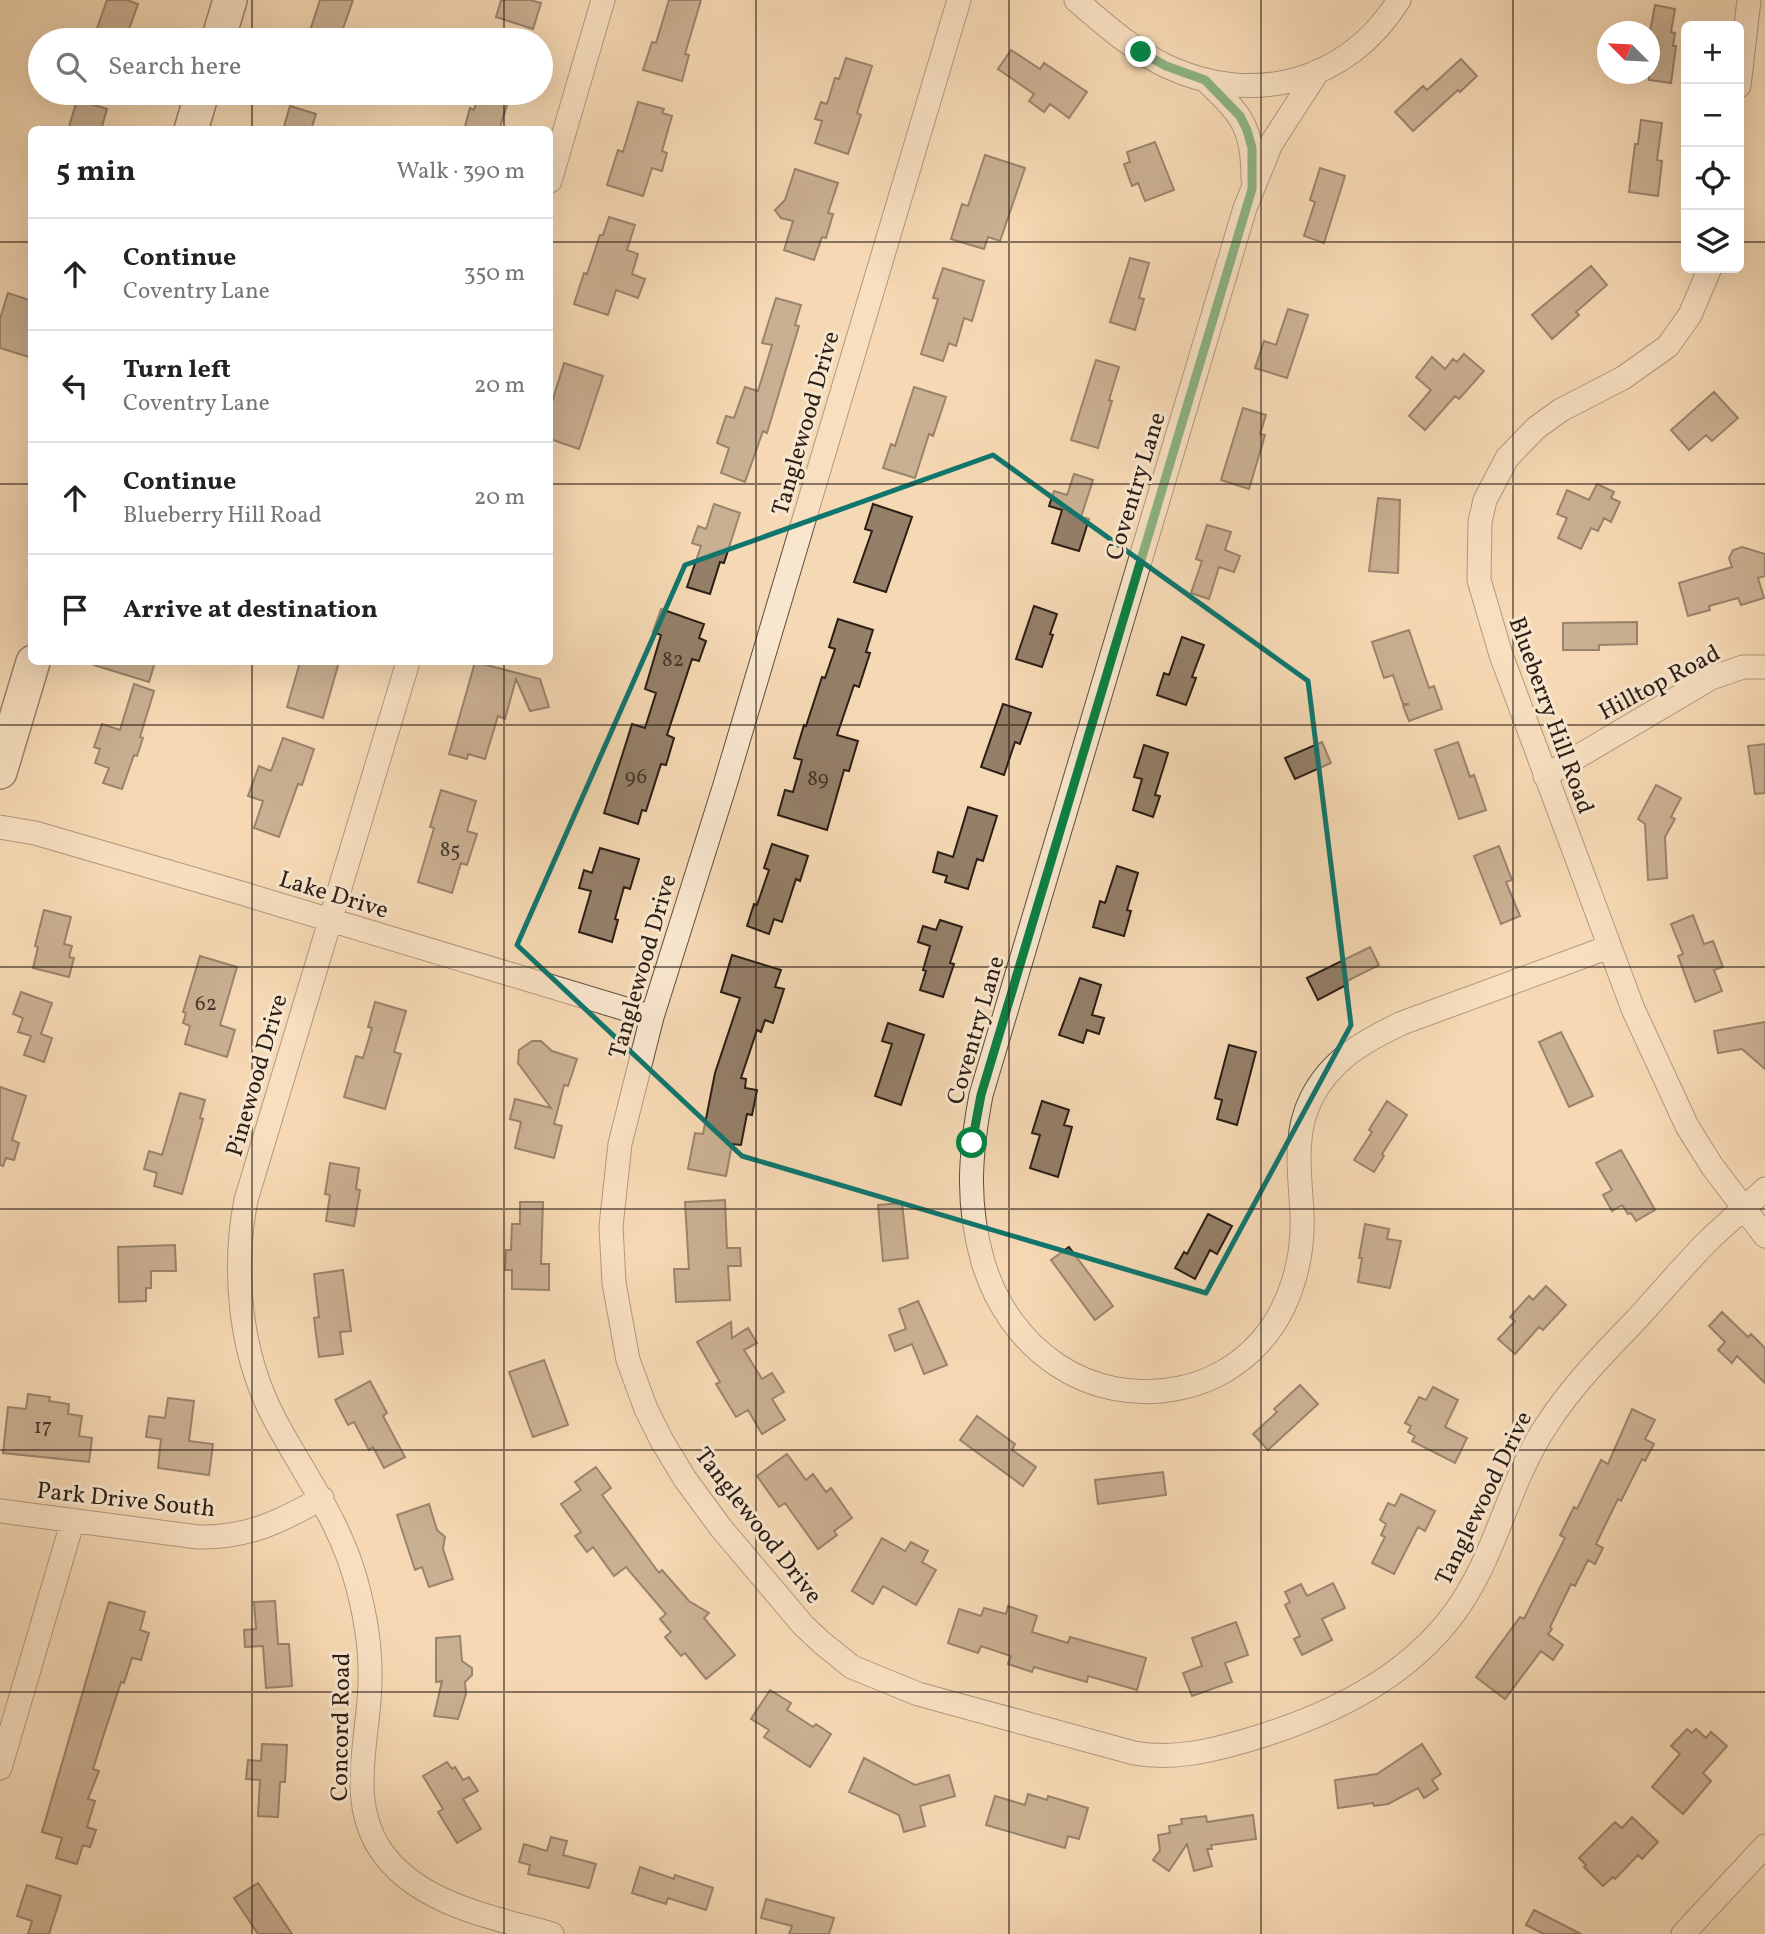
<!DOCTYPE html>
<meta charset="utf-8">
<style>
:root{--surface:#fff;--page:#f2f2f2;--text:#222;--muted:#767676;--line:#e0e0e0}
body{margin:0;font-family:Vollkorn,serif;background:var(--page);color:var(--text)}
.controls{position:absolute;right:21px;top:21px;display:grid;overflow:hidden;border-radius:10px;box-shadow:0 7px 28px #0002}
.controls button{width:63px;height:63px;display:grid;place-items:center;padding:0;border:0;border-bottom:2px solid var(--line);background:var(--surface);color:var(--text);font:35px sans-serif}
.compass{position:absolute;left:1597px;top:21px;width:63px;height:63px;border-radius:50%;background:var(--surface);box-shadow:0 7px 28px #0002;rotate:294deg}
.stop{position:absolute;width:21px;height:21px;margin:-16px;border:5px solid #0b8043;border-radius:50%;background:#fff}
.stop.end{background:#0b8043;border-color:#fff;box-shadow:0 2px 7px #0008}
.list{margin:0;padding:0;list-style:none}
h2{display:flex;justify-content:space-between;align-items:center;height:91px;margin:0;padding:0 28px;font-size:30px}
h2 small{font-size:23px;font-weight:400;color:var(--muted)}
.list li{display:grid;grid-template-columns:46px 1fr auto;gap:21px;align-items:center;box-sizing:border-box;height:112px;padding:0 28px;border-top:2px solid var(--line)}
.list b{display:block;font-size:26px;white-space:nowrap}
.list p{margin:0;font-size:23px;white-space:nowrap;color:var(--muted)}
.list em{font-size:23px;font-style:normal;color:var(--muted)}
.icon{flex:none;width:38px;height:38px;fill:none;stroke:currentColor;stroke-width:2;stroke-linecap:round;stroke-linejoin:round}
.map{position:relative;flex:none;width:1765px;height:1934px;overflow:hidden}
.search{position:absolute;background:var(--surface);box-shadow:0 7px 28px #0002;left:28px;top:28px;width:525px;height:77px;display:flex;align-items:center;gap:18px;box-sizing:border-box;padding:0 24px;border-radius:38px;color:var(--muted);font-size:26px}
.panel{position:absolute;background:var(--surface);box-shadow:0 7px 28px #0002;left:28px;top:126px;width:525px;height:539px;border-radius:10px}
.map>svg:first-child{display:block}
</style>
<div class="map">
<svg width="1765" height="1934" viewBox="0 0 1765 1934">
<rect width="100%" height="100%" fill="#f5d9b4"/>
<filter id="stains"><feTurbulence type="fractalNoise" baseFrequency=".00286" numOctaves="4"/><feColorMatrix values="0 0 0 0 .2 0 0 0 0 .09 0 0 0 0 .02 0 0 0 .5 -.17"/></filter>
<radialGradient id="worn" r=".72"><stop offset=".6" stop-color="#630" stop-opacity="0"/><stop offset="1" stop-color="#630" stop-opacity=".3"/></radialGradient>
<path fill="#947f68" stroke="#2b1e16" stroke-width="2" d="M107,0h20l11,4 -13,36h-32z
M320,0h33l-14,40h-32z
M501,0h29l11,3 -8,26 -37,-12z
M669,0h32l-16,54 4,1 -7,26 -39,-11 9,-28 4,1z
M1655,5l20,4 -4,23 4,1 -2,13h3l-5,37 -22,-3v-43z
M1011,50l29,19 4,-6 43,29 -18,26 -19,-14 -6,8 -15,-11 5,-7 -36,-25z
M846,58l26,8 -15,47 4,2 -13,39 -33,-11 7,-22 -7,-2 6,-17 6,2 8,-26 4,1z
M1461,59l16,17 -17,16 -2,-2 -45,41 -18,-19 28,-26 4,4z
M479,93h32l-12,37h-35l6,-22 4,2z
M77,100l30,9 -6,21h-33z
M638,102l26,7 -2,4 10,3 -10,35 5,2 -5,18 -10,-3 -9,28 -36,-11 11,-35 5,2z
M290,106l26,8 -5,16h-28z
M1641,120l21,3 -5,37 5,1 -4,35 -29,-4 6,-48h3z
M1155,142l19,48 -29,11 -7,-18 -6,3 -8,-22 6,-2 -3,-10z
M985,155l40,13 -25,73 -12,-4 -4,12 -33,-10 11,-35 6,2z
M1320,168l25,8 -21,67 -20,-7 11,-34 -5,-2z
M795,169l43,14 -10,30 5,1 -7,24 -4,-1 -8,23 -30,-10 9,-29 -12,-3 -6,-8 10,-10z
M609,217l26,8 -8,25 11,4 -6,20 13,5 -7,19 -22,-8 -8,25 -34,-11 10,-31 3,1 13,-39h3z
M1130,258l19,5 -10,35 5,1 -9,31 -25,-8z
M1591,266l16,19 -31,27 3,3 -27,24 -20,-24z
M943,268l41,13 -12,40 -8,-3 -8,28 -7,-3 -6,18 -22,-7 17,-55 -5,-1z
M8,293l24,8v57l-32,-10v-29z
M776,298l25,7 -6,20 4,1 -32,107 -4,-2 -18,51 -24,-9 8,-25 -12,-5 9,-27 8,2 11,-31 13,4 14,-46 -10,-2z
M1288,309l20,6 -21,63 -32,-10 9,-27 12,4z
M1464,354l20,17 -25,28 -4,-3 -30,34 -16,-14 22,-26 -15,-13 16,-20 13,12 8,-10 4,3z
M1096,360l23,7 -10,33 3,1 -14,47 -27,-8z
M564,363l39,13 -24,73 -29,-10v-30z
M914,387l32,10 -13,39 -4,-2 -14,44 -32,-10 8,-24 4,2z
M1714,392l24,26 -26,23 -6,-6 -17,15 -18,-20z
M1243,408l23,7 -6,19 5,1 -16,54 -28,-9z
M1074,474l19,6 -12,37 8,2 -10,32 -27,-8 10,-33 -13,-4 5,-15 13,4z
M1597,484l17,8 -3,6 9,4 -9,20 -7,-4 -6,13 -7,-3 -10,21 -23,-11 9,-20 -10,-4 10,-24 22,10z
M1378,498l22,2 -2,73 -29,-2z
M714,504l26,9 -16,50 -4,-1 -10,32 -23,-7 14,-41 -9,-3 6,-17 8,3z
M873,504l39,13 -26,75 -32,-10 18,-51 -7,-2z
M1207,525l24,7 -6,18 15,6 -6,16 -15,-5 -10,32 -18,-6 11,-32 -6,-2z
M1742,547l23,7v22l-7,2 6,20 -23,7 -3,-7 -29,8 1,4 -22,6 -9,-33 53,-16 -3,-9 4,-8z
M1034,606l23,8 -7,20 3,1 -11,32 -26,-8z
M661,609l43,15 -5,14 7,3 -7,20 -7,-2 -25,76 7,3 -8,27 -5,-1 -15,47 -4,-1 -4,14 -34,-11 28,-89 13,4 11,-35 -11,-4 16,-54 -8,-3z
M838,619l35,11 -7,22 4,1 -11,34 -5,-2 -17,50 21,6 -9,30 -5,-1 -17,60 -49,-15 7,-25 8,2 9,-32 -8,-2 10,-33 2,1 16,-49 3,1 10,-29 -6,-2z
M1637,622v22l-38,1v5h-36v-27z
M1409,630l20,58 5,-2 8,23 -33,12 -6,-15 6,-2h-6l-10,-29 -9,3 -12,-36z
M1182,637l22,8 -12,32 4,1 -10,27 -29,-10 7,-22 5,2z
M95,662h60l-6,20 -55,-17z
M300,662h39l-16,56 -36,-11z
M475,662l65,17 9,28 -19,4 -14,-32 -11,40 -7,-3 -13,43 -17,-5 -1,5 -18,-5z
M134,684l20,7 -14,46 3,1 -6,18 -3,-1 -12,34 -19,-6 6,-15 -14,-5 5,-14 -6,-2 8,-23 18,6z
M1003,704l28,9 -11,31 -5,-2 -11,33 -23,-8z
M283,738l31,11 -12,36 -4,-1 -19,53 -25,-9 9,-27 -15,-5 11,-30 12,5z
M1322,742l9,21 -36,16 -10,-21z
M1458,742l12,35 4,-2 12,35 -27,9 -24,-69z
M1765,744v49l-10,1 -7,-48z
M1144,745l24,8 -13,42 5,1 -7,21 -20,-7 9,-31 -8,-2z
M1656,785l25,13 -10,19 4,2 -10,18 2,41 -19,2 -3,-56 -7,-5z
M441,790l35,11 -9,30 10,3 -10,31 -6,-2 -9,30 -34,-11 16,-54 -4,-1z
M968,807l29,9 -14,45 -6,-2 -9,30 -23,-7 2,-6 -14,-4 5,-20 15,5z
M772,844l36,12 -8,25 -4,-2 -14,43 -8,-3 -5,15 -22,-8 7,-22 3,1 12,-35 -5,-2z
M1499,846l13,34 -6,2 14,34 -19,8 -27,-68z
M600,848l39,11 -9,30 -6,-2 -9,32 3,1 -6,22 -33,-10 12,-41 -12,-3 5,-18 8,3z
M1117,866l21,7 -11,37 4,1 -7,25 -31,-9 7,-26 5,2z
M44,910l27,7 -7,27 8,2 -3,11 5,1 -5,19 -36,-9 5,-21 -3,-1z
M1693,915l11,29 9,-3 10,26 -9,3 8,21 -27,11 -17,-46 5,-2 -12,-30z
M940,920l22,7 -12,36 4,1 -11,33 -23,-7 6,-19 -3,-1 7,-24 -12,-4 5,-16 13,4z
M1370,947l9,18 -32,16 1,3 -30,16 -11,-22z
M732,955l49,15 -6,17 9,2 -11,34 -8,-3 -4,12 -4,-2 -16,48 5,1 -1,9 12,2 -5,25 -5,-1 -6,31 -9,-1 -6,32 -38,-7 7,-36 8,1 12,-61 25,-75 -19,-6z
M200,956l37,11 -17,58 15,5 -8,27 -42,-13 5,-18 -7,-3 3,-10 -3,-1z
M1080,978l21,7 -9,30 12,3 -5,16 -12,-4 -4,13 -24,-8z
M21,992l31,11 -11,31 11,4 -8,24 -20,-7 7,-19 -13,-4 5,-14 -10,-4z
M375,1002l31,9 -12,41 7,2 -16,55 -41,-12 12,-41 7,2 9,-30 -4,-1z
M1765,1022v47l-23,-20 -24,4 -4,-22z
M888,1023l36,12 -23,70 -26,-9 17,-52 -10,-3z
M1561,1032l32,64 -24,11 -30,-65z
M532,1041h9l11,10 25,8 -9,27 -4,-1 -10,39 8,2 -8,32 -39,-10 6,-26 -11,-3 5,-20 36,9 -33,-45 1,-13z
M1229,1045l27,7 -19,73 -20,-6 5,-19 -7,-2z
M0,1087l26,9 -14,44 7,3 -5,17 -8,-2 -3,8 -3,-1z
M180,1093l25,7 -5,18 3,1 -21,75 -28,-8 3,-13 -13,-4 5,-18 13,4z
M1042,1101l27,9 -5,15 8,2 -14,50 -28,-9 10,-33 -8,-2z
M1387,1101l20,14 -25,39 2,2 -10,16 -20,-12 18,-28 -3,-2z
M1621,1150l34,60 -19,11 -5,-8 -3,1 -6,-9 -10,6 -9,-16 9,-5 -16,-27z
M330,1163l29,5 -3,21 4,1 -6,36 -28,-5 4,-26 -5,-1z
M725,1200l2,48h13l1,18h-13l2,34 -54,2 -2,-33h15l-4,-67z
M520,1202h23l-2,62h8v26l-37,-1v-19h-7l1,-20h5l1,-26h8z
M902,1203l6,55 -25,3 -5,-56z
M1208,1214l24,12 -15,28 -7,-4 -15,29 -20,-11 9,-16 3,2z
M1365,1224l24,5 -2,10 14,2 -11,47 -32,-6 4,-24h-3z
M175,1245l1,26h-25v17h-5v13l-27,1 -1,-55z
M1069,1247l44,59 -18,14 -44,-60z
M343,1270l8,61 -11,1 3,22 -24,3 -5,-39 5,-1 -5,-43z
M1546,1286l20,19 -23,25 -4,-3 -24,27 -17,-15 17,-18 -5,-4 19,-21 4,4z
M918,1301l29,64 -23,9 -12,-30 -17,7 -6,-16 17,-6 -7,-20z
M1722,1312l26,25 3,-3 14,14v35l-28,-27 -5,7 -14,-13 7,-8 -16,-16z
M731,1322l1,16 16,-10 9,15 -13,7 18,29 10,-6 12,19 -12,7 13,21 -23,14 -14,-24 -12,7 -20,-33 4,-2 -23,-40z
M544,1360l24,65 -35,12 -24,-65z
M370,1381l17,32 -4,3 22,41 -21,11 -11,-21 -4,3 -15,-28 -6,3 -13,-25z
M1300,1385l18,19 -50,46 -15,-16 24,-22 -3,-3z
M1433,1387l25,13 -13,27 22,11 -12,25 -43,-22 3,-5 -7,-4 3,-6 -6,-3 14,-26 7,3z
M28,1394l22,3 -1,4 20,3 -1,10 14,2 -3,20 13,2 -3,24 -86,-9 5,-46 18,2z
M168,1398l26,3 -5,40 24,3 -4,31 -51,-7 3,-29 -15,-2 3,-21 16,2z
M1632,1409l23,11 -10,19 9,5 -9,17 -3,-2 -21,42 -3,-2 -22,45 7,4 -8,16 -7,-4 -13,26 -4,-2 -21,43 2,2 -4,5 15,11 -10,15 -12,-9 -36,48 -29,-22 44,-60 4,2 41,-81 -5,-3 14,-28 3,2 24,-49 7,4z
M977,1416l38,28 -3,6 24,17 -13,19 -63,-46z
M787,1454l19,26 7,-6 13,18 5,-4 21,30 -18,13 3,4 -19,14 -33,-46 -6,4 -22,-31z
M596,1467l15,21 -9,7 57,78 3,-3 27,31 20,12 -5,5 31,37 -29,24 -21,-26 -4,3 -16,-19 6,-5 -11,-13 6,-5 -40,-47 -12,9 -21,-29 -6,5 -12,-16 6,-4 -20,-28 20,-14 -6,-8z
M1163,1472l3,23 -68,9 -3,-24z
M1401,1494l34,17 -10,20 -7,-4 -24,47 -22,-11 13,-26 -4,-2 5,-11 -6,-4 8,-17 7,3z
M429,1504l8,26 8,7 -2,12 10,30 -24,8 -7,-20 -7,3 -18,-55z
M882,1538l23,13 6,-9 17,9 -6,11 14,8 -20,35 -33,-19 -10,18 -21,-13z
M1333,1583l12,25 -23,11 10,21 -30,15 -8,-16 6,-3 -15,-31 5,-3 -5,-10 16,-8 6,12z
M275,1601l3,43h11l3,42 -26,2 -3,-42 -18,1 -1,-17 12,-1 -2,-27z
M109,1602l36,10 -5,18 9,3 -8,27 -9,-2 -8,25 -3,-1 -17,52 -11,35 6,2 -11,28 7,2 -8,26 9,3 -6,17 -7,-2 -6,19 -21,-6 6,-20 -20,-6z
M1008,1606l29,10 -5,16 36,11 2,-6 76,21 -9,32 -49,-14 -1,6 -53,-15 -2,5 -24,-8 3,-8 -30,-10 -3,7 -30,-10 11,-34 22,7 3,-8 22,6z
M1236,1622l12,33 -23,8 7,19 -40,14 -9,-23 19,-7 -10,-28z
M460,1636l2,25 10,7v7l-7,7 1,12 -8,25 -24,-3 8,-35 -6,1v-44z
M770,1690l21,13 -4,7 26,17 3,-3 15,10 -21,33 -46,-30 5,-7 -18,-11z
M1687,1729l5,4 4,-4 10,9 5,-6 16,14 -24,27 8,8 -28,33 -31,-27 28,-33 -9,-8z
M262,1744l25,1 -2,37h-5l-2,35 -20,-1 2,-36 -14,-1 2,-19 13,1z
M1422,1744l19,30 -9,6 6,9 -14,9 -6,-10 -30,16 -14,2 -1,-3 -35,5 -3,-28 42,-6z
M864,1758l51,27 34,-10 6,21 -35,10 5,20 -21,6 -5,-17 -50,-23z
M447,1762l5,7 3,-2 8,13 6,-3 9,14 -15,8 18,30 -24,14 -19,-31 5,-3 -20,-33z
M1028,1794l19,6 1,-4 40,12 -9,31 -11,-3 -3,12 -79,-23 9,-29 30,9z
M1253,1815l3,24 -45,6 1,4h-5l5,17 -18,5 -7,-27 -18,27 -16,-11 7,-10 -2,-15 12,-2 -1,-7 13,-2 -1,-5 25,-3 1,6z
M1632,1817l26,25 -16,17 -4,-4 -23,24 -2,-2 -10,9 -19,-19 2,-2 -7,-7 36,-36 7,6z
M551,1837l16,4 -4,14 33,9 -7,24 -61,-14 2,-9 -11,-3 5,-18 23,7z
M640,1867l34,12 1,-4 38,13 -7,22 -38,-12 -2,6 -34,-11z
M258,1883l34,51h-34l-24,-36z
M27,1885l34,11 -12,38h-21l4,-13 -15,-5z
M766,1899l68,19 -5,16h-40l3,-8 -31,-8z
M1534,1910l47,24h-37l-18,-9z"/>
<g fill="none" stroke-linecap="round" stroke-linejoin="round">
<g stroke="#5e4d3e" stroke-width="25">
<path id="street" d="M959,0l-235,788 -72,229 -32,127 -9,82 3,57 14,77 18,49 16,32 23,38 36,49 82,97 18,17 31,25 66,27 216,59c40,7 76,-2 114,-13 82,-24 166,-64 214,-138 36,-55 48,-122 84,-176 25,-39 57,-72 89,-105 25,-27 49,-56 75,-82 18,-17 37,-33 55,-50
M1076,0c28,24 57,50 90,66 87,41 181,17 233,-66
M1318,71l-47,73 -26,64 -264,887c-11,59 -15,108 2,167 26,87 105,145 197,126 31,-6 60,-23 81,-47 30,-34 43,-83 41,-128 -2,-38 -9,-78 9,-114 19,-39 53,-58 91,-76l207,-76
M1207,82c35,33 46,46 46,97
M1739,86l10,-86
M550,181l53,-181
M1710,268l-20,47 -22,31 -45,32 -62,32 -25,18 -29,30 -22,42 -5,22 -1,58 22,75 132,354 54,117 25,40 53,70
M408,662l-162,538c-14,71 -6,153 28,218 31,59 67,103 84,170 7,27 12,56 12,84 2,58 -25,124 10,177 36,55 112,68 172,85
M1545,776l166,-98 32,-11h22
M0,827l35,6 196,57 421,127
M0,1511l198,26c49,1 82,-15 124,-39
M0,1768l73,-248
M1683,1934l82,-88"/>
</g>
<g stroke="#2b1e16" stroke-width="36">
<path id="secondary" d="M218,40l12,-40
M191,130l11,-37
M0,772l33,-110"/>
</g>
<use href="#street" stroke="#f8e6ce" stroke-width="23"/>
<use href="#secondary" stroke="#f8e6ce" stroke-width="33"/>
</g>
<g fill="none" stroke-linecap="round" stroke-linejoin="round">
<path stroke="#0b8043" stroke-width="9" d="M972,1143l9,-48 271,-906v-41l-5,-18 -7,-14 -35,-36 -39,-14 -25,-14"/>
</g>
<path d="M0 0H1765V1934H0ZM993,455l315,226 43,344 -145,268 -464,-137 -225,-211 168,-380z" fill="#f5d9b4" fill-opacity=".55" fill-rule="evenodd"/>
<path fill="none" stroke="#0f766e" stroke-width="5" stroke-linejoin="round" d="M993,455l315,226 43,344 -145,268 -464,-137 -225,-211 168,-380z"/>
<path fill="none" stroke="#2b1e16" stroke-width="2" stroke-opacity="0.55" d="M252,0v40M504,0v40M756,0v1934M1009,0v1934M1261,0v1934M1513,0v1934M252,93v37M504,93v37M0,242h32M550,242h1136M1739,242h26M0,484h32M550,484h1215M252,662v1272M504,662v1272M0,725h1765M0,967h1765M0,1209h1765M0,1450h1765M0,1692h1765"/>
<g text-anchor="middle" stroke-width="6" stroke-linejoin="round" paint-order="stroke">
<g font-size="21" fill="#45362a">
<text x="673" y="666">82</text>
<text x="636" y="783">96</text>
<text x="818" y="785">89</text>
<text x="450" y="856">85</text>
<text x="206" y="1010">62</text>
<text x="43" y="1433">17</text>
</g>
<g font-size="24" fill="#2b1e16" stroke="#f8e6ce">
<text transform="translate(805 423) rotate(-74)" y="8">Tanglewood Drive</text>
<text transform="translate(1135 486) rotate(-73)" y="8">Coventry Lane</text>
<text transform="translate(1659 682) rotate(-28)" y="8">Hilltop Road</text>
<text transform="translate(1552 715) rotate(70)" y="8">Blueberry Hill Road</text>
<text transform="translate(334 894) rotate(17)" y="8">Lake Drive</text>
<text transform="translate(642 966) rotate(-74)" y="8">Tanglewood Drive</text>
<text transform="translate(975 1030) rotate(-74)" y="8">Coventry Lane</text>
<text transform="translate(256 1075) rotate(-74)" y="8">Pinewood Drive</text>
<text transform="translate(1483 1498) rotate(-64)" y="8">Tanglewood Drive</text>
<text transform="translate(126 1499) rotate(6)" y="8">Park Drive South</text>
<text transform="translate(759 1525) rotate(52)" y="8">Tanglewood Drive</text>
<text transform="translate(340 1727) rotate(-89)" y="8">Concord Road</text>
</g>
</g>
<rect width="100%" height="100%" filter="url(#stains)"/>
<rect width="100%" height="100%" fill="url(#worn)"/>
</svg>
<div class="controls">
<button>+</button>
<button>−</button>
<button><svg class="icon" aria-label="locate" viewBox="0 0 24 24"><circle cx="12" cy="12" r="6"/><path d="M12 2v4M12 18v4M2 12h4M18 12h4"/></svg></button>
<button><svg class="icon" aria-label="layers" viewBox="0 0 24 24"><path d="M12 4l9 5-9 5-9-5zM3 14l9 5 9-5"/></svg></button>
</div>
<svg class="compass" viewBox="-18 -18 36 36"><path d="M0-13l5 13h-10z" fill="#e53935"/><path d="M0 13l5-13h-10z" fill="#767676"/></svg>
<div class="stop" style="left:972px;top:1143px"></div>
<div class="stop end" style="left:1141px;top:52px"></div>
<div class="search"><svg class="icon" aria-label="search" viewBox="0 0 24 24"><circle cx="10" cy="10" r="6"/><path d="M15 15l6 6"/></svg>Search here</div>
<section class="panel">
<h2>5 min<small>Walk · 390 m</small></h2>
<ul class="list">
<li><svg class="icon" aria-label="ahead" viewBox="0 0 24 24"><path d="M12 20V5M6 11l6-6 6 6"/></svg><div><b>Continue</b><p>Coventry Lane</p></div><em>350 m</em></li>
<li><svg class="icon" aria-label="left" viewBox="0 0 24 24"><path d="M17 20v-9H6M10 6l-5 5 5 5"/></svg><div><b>Turn left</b><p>Coventry Lane</p></div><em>20 m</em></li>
<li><svg class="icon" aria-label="ahead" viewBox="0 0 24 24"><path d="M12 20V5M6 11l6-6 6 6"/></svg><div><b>Continue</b><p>Blueberry Hill Road</p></div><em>20 m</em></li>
<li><svg class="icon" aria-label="arrive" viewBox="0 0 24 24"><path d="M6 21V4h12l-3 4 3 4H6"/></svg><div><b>Arrive at destination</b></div></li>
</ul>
</section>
</div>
